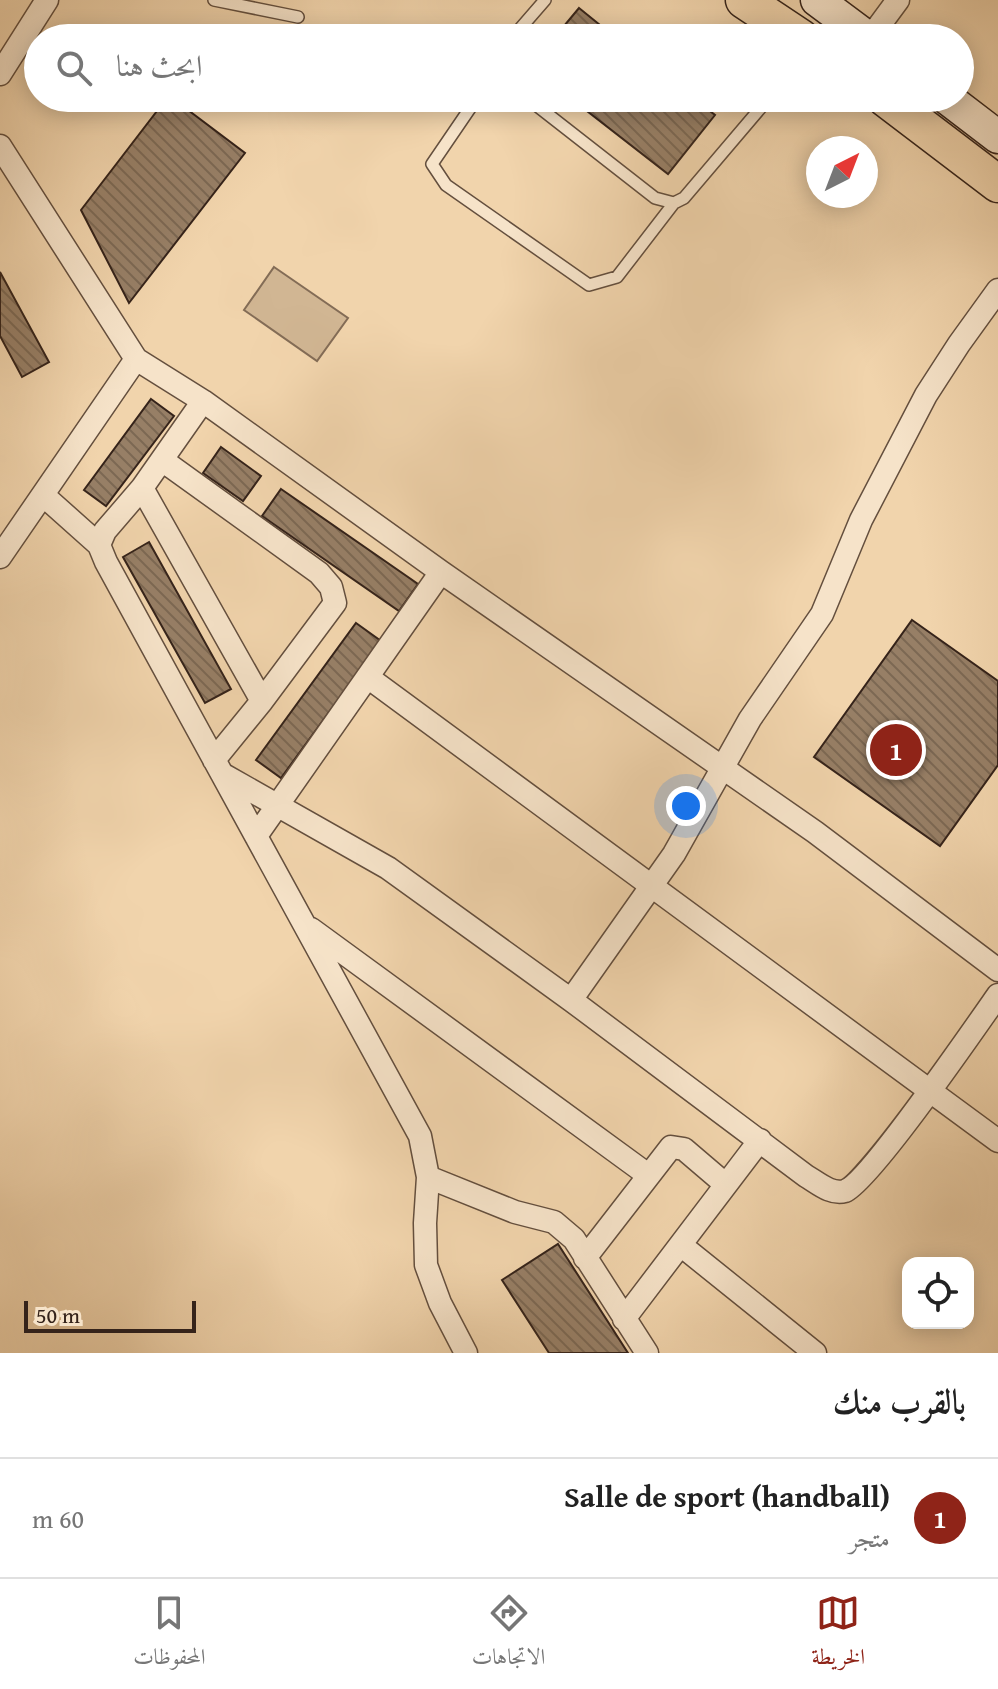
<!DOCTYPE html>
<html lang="ar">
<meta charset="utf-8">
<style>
:root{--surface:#fff;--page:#f2f2f2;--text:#222;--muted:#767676;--line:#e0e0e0;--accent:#8f2418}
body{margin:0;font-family:"Gentium Book Plus",Amiri,serif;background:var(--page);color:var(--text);direction:rtl}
.controls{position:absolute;right:24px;bottom:24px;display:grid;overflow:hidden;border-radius:16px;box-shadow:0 4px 20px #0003}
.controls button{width:72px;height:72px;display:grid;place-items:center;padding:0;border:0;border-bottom:2px solid var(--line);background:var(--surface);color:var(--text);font:40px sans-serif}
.compass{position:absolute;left:806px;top:136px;width:72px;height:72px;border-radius:50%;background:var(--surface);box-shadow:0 4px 20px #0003;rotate:42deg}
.scale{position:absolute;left:24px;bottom:20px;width:172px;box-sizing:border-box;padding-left:8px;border:4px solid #35231a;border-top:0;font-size:22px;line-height:28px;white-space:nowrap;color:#35231a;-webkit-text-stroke:6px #f6e3c9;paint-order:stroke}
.you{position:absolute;left:686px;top:806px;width:28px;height:28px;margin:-20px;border:6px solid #fff;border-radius:50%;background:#1a73e8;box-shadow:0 0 0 12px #1a73e833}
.badge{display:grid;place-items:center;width:52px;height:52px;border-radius:50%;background:var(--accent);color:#fff;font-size:26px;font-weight:700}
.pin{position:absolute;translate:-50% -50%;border:4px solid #fff;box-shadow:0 2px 8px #0006}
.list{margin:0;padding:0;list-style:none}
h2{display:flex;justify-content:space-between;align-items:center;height:104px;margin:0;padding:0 32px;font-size:34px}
h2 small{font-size:26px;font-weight:400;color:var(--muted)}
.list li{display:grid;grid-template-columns:52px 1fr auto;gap:24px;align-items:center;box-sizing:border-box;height:120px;padding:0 32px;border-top:2px solid var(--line)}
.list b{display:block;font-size:30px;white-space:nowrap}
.list p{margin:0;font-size:26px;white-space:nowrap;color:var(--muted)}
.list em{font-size:26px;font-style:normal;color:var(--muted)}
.icon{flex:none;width:44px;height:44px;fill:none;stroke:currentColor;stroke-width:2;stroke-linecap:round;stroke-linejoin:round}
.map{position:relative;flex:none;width:998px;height:1353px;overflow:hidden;direction:ltr}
.search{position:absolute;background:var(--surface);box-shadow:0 4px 20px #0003;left:24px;right:24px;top:24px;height:88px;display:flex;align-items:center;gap:20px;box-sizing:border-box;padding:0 28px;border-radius:44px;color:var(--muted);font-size:30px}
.sheet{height:224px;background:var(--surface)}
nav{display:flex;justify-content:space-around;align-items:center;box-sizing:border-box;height:112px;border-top:2px solid var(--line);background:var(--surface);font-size:22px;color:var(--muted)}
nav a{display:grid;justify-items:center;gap:4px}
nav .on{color:var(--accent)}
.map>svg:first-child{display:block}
</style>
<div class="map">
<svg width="998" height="1353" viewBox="0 0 998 1353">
<defs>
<pattern id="building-back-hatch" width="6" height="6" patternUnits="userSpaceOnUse" patternTransform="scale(2)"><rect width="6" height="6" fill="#977f66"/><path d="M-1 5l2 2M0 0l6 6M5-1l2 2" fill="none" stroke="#7c6853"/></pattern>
</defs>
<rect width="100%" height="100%" fill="#f1d4ac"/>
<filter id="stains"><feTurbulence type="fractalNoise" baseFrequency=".0025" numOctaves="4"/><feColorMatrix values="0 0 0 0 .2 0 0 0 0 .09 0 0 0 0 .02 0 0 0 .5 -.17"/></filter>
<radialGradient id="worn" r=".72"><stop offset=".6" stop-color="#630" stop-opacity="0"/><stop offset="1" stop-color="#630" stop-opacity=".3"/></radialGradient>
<path fill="#d1b693" stroke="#836c56" stroke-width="2" d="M274,267l74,51 -31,43 -73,-51z"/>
<path fill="url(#building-back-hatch)" stroke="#35231a" stroke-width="2" d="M579,8l37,30h-62z
M167,98h5l73,55 -116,150 -48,-93z
M571,98h26l-10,13z
M597,98h96l22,17 -47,59 -81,-63z
M0,272l49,90 -27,15 -22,-41z
M151,399l23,17 -68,90 -22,-16z
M221,447l40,29 -18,25 -40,-28z
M281,489l137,95 -19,27 -137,-95z
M149,542l82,147 -26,14 -82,-146z
M912,620l86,61v84l-58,81 -126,-89z
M356,623l25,18 -100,137 -25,-18z
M558,1244l70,109h-79l-47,-73z"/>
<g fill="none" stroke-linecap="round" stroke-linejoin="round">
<g stroke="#644f3e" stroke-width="14">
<path id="lane" d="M214,0l84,17
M512,38l33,-38
M477,98l-45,66 14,21 143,100 28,-8 57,-74
M527,98l128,100 19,5 10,-5 85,-100"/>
</g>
<g stroke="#644f3e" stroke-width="25">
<path id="street" d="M870,38l28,-38
M0,74l47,-74
M0,146l136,213 67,42 238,171 374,260 183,138
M203,401l-61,87 -37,43 -6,14 7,17 314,574 8,41 -3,46 1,42 14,38 26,50
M162,460l157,113 12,14 4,16 -73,98 -48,59
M142,488l120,213
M43,495l56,50
M0,557l136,-198
M369,678l629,463
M222,774l166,94 183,132 235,176c12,7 25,19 39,15 23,-8 132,-166 153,-196
M256,836l185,-264
M311,929l337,246
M571,1000l103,-146 76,-135 72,-105 39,-94 65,-125 33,-51 39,-54
M428,1177l87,35 39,10 20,17 73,114
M682,1246l133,107
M585,1258l86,-111 13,2 41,35
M624,1319l136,-179"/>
</g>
<g stroke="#35231a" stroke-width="35">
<path id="secondary" d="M817,0l51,38
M947,98l51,39"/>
</g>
<g stroke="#35231a" stroke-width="39">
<path id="primary" d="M744,0l57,38
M885,98l113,86"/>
</g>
<use href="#lane" stroke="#f6e3c9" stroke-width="11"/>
<use href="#street" stroke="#f6e3c9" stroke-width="22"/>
<use href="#secondary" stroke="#f6e3c9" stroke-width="32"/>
<use href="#primary" stroke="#f1d4ac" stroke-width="36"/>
</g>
<rect width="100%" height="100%" filter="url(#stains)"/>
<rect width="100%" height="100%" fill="url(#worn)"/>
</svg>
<div class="controls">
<button><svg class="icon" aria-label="locate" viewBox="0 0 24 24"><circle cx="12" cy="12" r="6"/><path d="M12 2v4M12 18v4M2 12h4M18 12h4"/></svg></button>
</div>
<svg class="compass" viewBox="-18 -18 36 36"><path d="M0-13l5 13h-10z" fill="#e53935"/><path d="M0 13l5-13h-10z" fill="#767676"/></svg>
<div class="scale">50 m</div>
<div class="you"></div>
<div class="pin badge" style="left:896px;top:750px">1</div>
<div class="search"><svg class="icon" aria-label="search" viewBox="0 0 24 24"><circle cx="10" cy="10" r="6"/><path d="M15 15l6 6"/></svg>ابحث هنا</div>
</div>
<section class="sheet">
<h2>بالقرب منك<small></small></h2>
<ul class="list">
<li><span class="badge">1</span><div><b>Salle de sport (handball)</b><p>متجر</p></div><em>60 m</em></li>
</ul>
</section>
<nav>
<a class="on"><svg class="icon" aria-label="map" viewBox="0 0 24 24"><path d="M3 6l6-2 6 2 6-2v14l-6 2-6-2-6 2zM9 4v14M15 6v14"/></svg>الخريطة</a>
<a><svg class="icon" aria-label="directions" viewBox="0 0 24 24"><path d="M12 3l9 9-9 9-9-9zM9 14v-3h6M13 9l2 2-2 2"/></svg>الاتجاهات</a>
<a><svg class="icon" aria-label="saved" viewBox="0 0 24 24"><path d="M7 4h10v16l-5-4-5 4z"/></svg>المحفوظات</a>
</nav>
